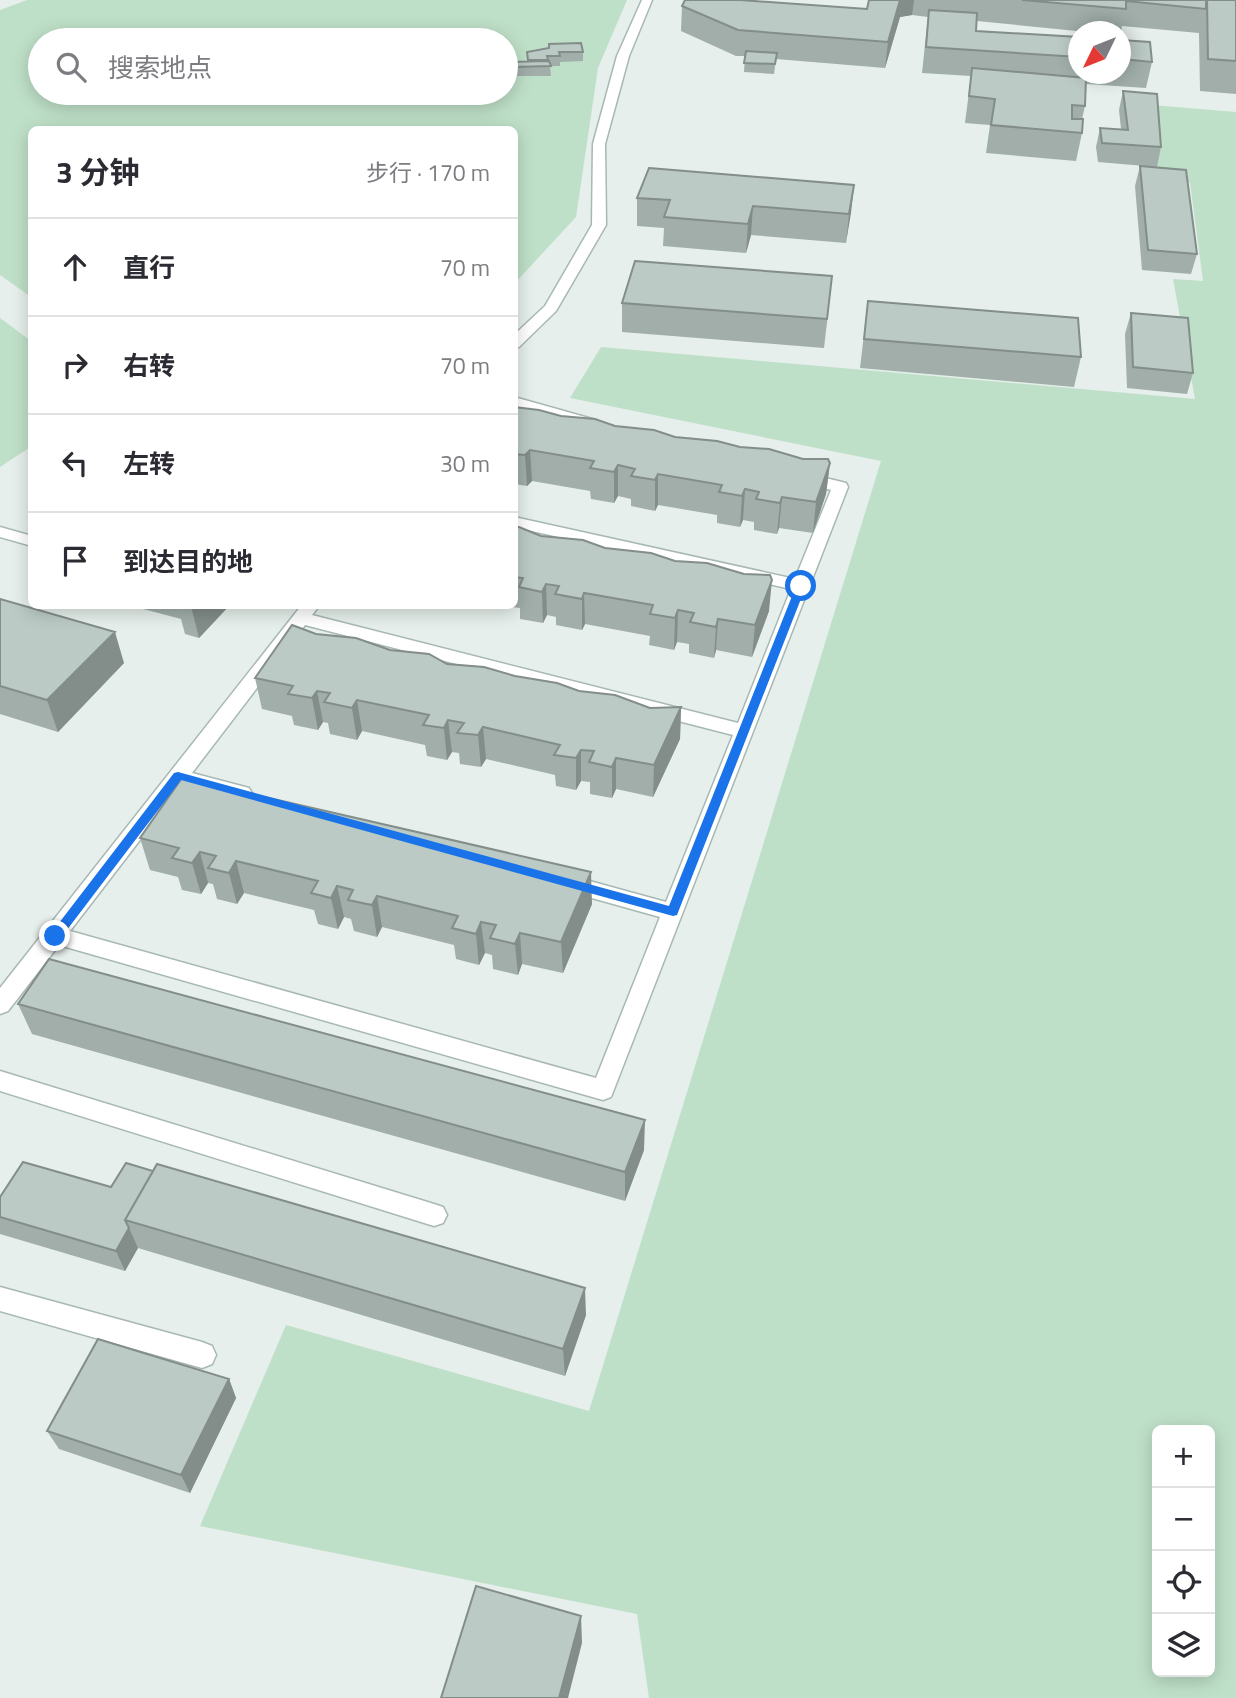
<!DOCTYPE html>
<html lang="zh">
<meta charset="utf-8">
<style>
:root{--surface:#fff;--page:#f7f7f7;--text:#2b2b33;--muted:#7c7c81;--line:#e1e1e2}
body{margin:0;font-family:"Titillium Web","Noto Sans SC",sans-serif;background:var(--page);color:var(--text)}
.controls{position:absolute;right:21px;bottom:21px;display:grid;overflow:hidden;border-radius:10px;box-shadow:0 4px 18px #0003}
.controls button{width:63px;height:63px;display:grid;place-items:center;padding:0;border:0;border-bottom:2px solid var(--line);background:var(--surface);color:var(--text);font:35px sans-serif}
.compass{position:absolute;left:1068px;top:21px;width:63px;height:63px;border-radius:50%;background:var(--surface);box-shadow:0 4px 18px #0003;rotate:227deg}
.stop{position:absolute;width:21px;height:21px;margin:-16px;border:5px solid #1a73e8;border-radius:50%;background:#fff}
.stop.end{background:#1a73e8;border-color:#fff;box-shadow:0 2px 7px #0008}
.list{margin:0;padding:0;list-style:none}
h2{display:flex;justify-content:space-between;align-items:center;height:91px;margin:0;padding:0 28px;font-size:30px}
h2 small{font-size:23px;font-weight:400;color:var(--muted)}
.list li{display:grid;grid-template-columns:46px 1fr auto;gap:21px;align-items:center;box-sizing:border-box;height:98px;padding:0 28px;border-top:2px solid var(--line)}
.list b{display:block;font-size:26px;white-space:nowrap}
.list em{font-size:23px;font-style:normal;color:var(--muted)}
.icon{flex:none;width:38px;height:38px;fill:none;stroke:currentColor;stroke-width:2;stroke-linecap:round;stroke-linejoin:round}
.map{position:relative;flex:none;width:1236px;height:1698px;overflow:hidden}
.search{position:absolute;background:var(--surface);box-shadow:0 4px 18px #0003;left:28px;top:28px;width:490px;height:77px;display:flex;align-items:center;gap:18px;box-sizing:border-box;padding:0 24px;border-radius:38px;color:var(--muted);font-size:26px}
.panel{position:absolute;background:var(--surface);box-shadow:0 4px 18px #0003;left:28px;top:126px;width:490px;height:483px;border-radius:10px}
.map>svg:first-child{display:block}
</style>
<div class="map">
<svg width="1236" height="1698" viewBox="0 0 1236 1698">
<rect width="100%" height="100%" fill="#e6efeb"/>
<path fill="#bfe0c8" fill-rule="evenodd" d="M27,0h600l-29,68 -22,149 -61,66 -1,-153h-482l-1,167 -31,-22v-265zM40,40h466v53h-466z
M1152,105l84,7v1586h-587l-12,-84 -437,-88 86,-201 303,86 292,-950 -311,-63 31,-51 594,52 -22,-120 30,2 -13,-98 -33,-16zM1157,1430h53v242h-53z
M0,318l31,23 1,105 -32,21z"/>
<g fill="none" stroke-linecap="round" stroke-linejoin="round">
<g stroke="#a8b8b2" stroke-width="3">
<path id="lane" d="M642,0h10l-23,56 -24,88 1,81 -50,86 -37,36 -5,1v-13l31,-29 47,-81 1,-81 24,-88z
M514,397l82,23 2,3 -8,5 -76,-21z
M801,472l45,11 2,4 -237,610 -8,3 -544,-155 -51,66 -8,3v-26l301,-382h18l-7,9 426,108 53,-134 -277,-62v-10l281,62 36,-89 -36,-10 -2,-3zM305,625l428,110 -67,167 -102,-28 -8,2 -3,6 3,6 104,29 -64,161 -526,-147 113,-147 59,16 7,-2 3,-5 -3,-5 -57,-15z
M0,527l32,9v10l-32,-9z
M0,1071l434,133 9,3 4,8 -4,8 -9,3 -434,-135z
M0,1287l202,55 10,4 4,9 -4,9 -10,4 -202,-57z"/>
</g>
<use href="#lane" fill="#fff" fill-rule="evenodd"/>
</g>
<path fill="#a1aea9" d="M869,0h367v94l-36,-3 -1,-58 -77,-7 -1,7v-1h-34l-110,-11 -1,10 103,6v37h42v-34l31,22 -6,26 -60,-4 -1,22 -3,13v14l-6,28 -90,-8 4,-28 -25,-2 6,-47 -49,-3 6,-56 -16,-2 -12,2 -15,51 -109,-9 -2,15 -30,-2 1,-16h-9l-55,-25 1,-25 185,3z
M527,52h56v9l-23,1v4h-10l1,10h-39l-2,-5 -1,-9h18z
M1123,91l38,56 -4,20 -59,-5 -2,-15 4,-19 21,1 -2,-19z
M1140,166l57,88 -6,20 -49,-4 -7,-84z
M854,185l-8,58 -95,-8 -5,18 -83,-7 1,-18 -27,-2v-28z
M868,301l213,56 -7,30 -214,-19z
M622,303l207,2 -5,43 -202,-16z
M1131,313l62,60 -6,21 -60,-6 -2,-54z
M514,407l161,30 155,26 -4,31 -13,39 -34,-5 -2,6 -23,-4v-8l-11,-2 -3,7 -23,-4v-8l-59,-10 -3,6 -24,-5v-7l-13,-3 -4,7 -23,-4 -1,-8 -58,-10 -5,5 -13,-2z
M514,527l255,84 -17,46 -36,-7 -2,8 -25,-5v-9l-12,-2 -3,8 -25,-5 1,-9 -65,-12 -3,6 -26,-5v-8l-9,-2 -4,8 -23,-4v-11l-16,-2h10z
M0,599l124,64 -66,69 -58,-18z
M132,606h97l-30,32 -14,-4 -4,-15z
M316,634l131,30 68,12 135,32 31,-1 -1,32 -27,58 -37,-8 -4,9 -22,-4v-12l-9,-1 -5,9 -20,-4 -1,-11 -69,-16 -5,8 -21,-3 -1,-11 -7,-1 -5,8 -20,-4 -2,-11 -63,-14 -5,9 -27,-6 -2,-11 -5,-1 -5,8 -24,-5 -2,-9 -30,-7 -7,-31z
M140,838l452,66 -29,69 -41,-9 -4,11 -25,-6 -1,-14 -7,-2 -6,12 -23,-6 -2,-14 -72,-18 -5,10 -23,-6 -3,-12 -7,-2 -6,12 -20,-5 -4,-14 -70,-17 -7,11 -20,-5 -4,-15 -5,-1 -7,11 -19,-4 -4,-13 -28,-7z
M18,1004l626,146 -19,51 -593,-167z
M111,1187l475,128 -21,61 -427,-128 -13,23 -125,-37v-37z
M229,1379l7,19 -46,95 -131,-44 -12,-18z"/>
<path fill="#838d89" d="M900,0h14l-2,15 -12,2 -15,51 3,-26z
M854,185l-3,28 -5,30 3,-29z
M753,206l-2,29 -5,18 2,-29z
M530,450l2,31 -5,5 -2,-31z
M830,463l-4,31 -13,39 3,-31z
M618,465v31l-4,7v-31z
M658,474v31l-3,6v-31z
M745,489l-2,31 -3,7 2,-31z
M782,497l-3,31 -2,6 3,-31z
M772,580l-3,31 -17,46 3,-32z
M546,584l1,31 -4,8 -1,-31z
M584,593l1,31 -3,6v-31z
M191,606h38l-30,32z
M678,610l-1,32 -3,8 1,-32z
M718,619l-2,31 -2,8 2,-31z
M115,632l9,31 -66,69 -11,-32z
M317,691l6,31 -5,8 -6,-32z
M357,700l5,31 -5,9 -5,-32z
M681,707l-1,32 -27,58 1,-32z
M448,720l4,32 -5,8 -3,-32z
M483,727l3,32 -5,8 -3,-32z
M581,750v31l-5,9v-32z
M616,758v31l-4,9v-31z
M200,852l8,31 -7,11 -9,-31z
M236,861l8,32 -7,11 -8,-31z
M591,872l1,32 -29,69 -2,-31z
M337,886l7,31 -6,12 -7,-31z
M377,896l5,31 -5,10 -5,-32z
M481,922l4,31 -6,12 -3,-31z
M520,933l2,31 -4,11 -3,-31z
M645,1120l-1,30 -19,51v-29z
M129,1228l9,20 -13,23 -9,-20z
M585,1288l1,27 -21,61 -2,-27z
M229,1379l7,19 -46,95 -9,-18z
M581,1616l1,27 -14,55h-9z"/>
<path fill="#bbcac4" stroke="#838d89" stroke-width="2" d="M685,0h55l127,9 2,-9h31l-12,42 -150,-12 -56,-24z
M1022,0h184v9l-80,-8v8z
M1207,0h29v61l-28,-2z
M929,10l48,3 -1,18 103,6v20l-153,-10z
M1121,40l29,2 2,20 -31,-3z
M581,43l2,9h-24l1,4h-13l1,4h-20l-1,-8 22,-4v-4z
M746,51l31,2 -2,11 -31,-1z
M549,61l2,5 -40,1 -2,-5z
M972,68l114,10 -1,28 -13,-1v14h11l-1,14 -91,-8 4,-26 -26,-3z
M1123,91l34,3 4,53 -59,-4 -2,-15 28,2z
M1140,166l46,4 11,84 -49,-4z
M649,168l205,17 -5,29 -96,-8 -5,18 -84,-7 6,-17 -33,-2z
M635,261l197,15 -5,43 -205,-16z
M868,301l210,17 3,39 -217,-18z
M1131,313l57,5 5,55 -60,-6z
M514,407l25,3 22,6 34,3 20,7 39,4 21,7 42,4 23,6 29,2 34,10h25l2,4 -14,39 -34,-5 -2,6 -24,-4 3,-7 -14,-3 -3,7 -23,-4 3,-7 -64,-11 -3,6 -24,-4 4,-7 -17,-4 -4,7 -24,-4 4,-7 -64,-11 -5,5 -11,-1z
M514,527h5l22,9 42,4 22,8 46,5 24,8 32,2 37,11 26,1 2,5 -17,45 -37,-6 -2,8 -26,-5 4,-9 -16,-3 -3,8 -25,-4 3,-9 -69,-12 -2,6 -27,-5 4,-8 -13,-2 -4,8 -23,-5 4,-9 -9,-1z
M0,599l115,33 -68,68 -47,-14z
M292,625l24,9 40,4 34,12 39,4 18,10 37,3 31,9 42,7 22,8 36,4 35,13 31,-1 -27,58 -38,-7 -4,9 -23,-5 5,-11 -13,-1 -5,8 -22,-3 6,-10 -77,-18 -5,8 -21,-2 7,-10 -16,-3 -4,8 -21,-3 6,-10 -72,-15 -5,8 -28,-6 6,-9 -13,-2 -5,7 -24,-4 5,-8 -38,-8z
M182,778l409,94 -30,70 -41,-9 -5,11 -25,-6 6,-13 -15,-3 -5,12 -24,-6 6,-12 -81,-20 -5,9 -24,-5 5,-10 -16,-4 -6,12 -20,-5 7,-12 -82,-20 -7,12 -21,-5 8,-12 -16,-4 -8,11 -20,-5 7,-10 -39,-10z
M49,959l596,161 -20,52 -607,-168z
M23,1162l88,25 15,-24 27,8 -28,49 4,8 -13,23 -116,-34v-20z
M157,1164l428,124 -22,61 -438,-129z
M98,1339l131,40 -48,96 -134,-44z
M476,1586l105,30 -22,82h-118z"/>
<path fill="#1a73e8" d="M801,583l5,3 -129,329 -4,1 -492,-136 -121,159 -5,1 -6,-4 125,-163 4,-1 491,134 127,-320z"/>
</svg>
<div class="controls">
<button>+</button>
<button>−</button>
<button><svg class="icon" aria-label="locate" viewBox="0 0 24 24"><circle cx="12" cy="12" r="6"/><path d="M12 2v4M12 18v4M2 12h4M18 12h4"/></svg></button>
<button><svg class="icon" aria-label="layers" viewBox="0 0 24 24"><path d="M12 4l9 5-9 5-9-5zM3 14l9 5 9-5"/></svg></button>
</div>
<svg class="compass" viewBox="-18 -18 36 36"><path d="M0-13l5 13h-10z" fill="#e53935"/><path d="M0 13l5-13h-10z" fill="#7c7c81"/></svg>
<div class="stop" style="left:801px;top:586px"></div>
<div class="stop end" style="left:55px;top:936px"></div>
<div class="search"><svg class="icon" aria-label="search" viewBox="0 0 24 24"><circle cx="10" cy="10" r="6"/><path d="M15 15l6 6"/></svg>搜索地点</div>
<section class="panel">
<h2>3 分钟<small>步行 · 170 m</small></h2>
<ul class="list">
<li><svg class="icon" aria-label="ahead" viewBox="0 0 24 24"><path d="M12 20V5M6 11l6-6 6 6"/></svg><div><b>直行</b></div><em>70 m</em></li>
<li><svg class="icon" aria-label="right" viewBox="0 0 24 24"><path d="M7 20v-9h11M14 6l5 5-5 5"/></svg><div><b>右转</b></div><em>70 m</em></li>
<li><svg class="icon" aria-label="left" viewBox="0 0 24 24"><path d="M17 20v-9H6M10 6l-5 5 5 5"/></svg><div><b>左转</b></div><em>30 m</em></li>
<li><svg class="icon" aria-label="arrive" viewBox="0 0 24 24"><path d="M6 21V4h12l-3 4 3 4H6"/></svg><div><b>到达目的地</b></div></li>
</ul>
</section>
</div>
